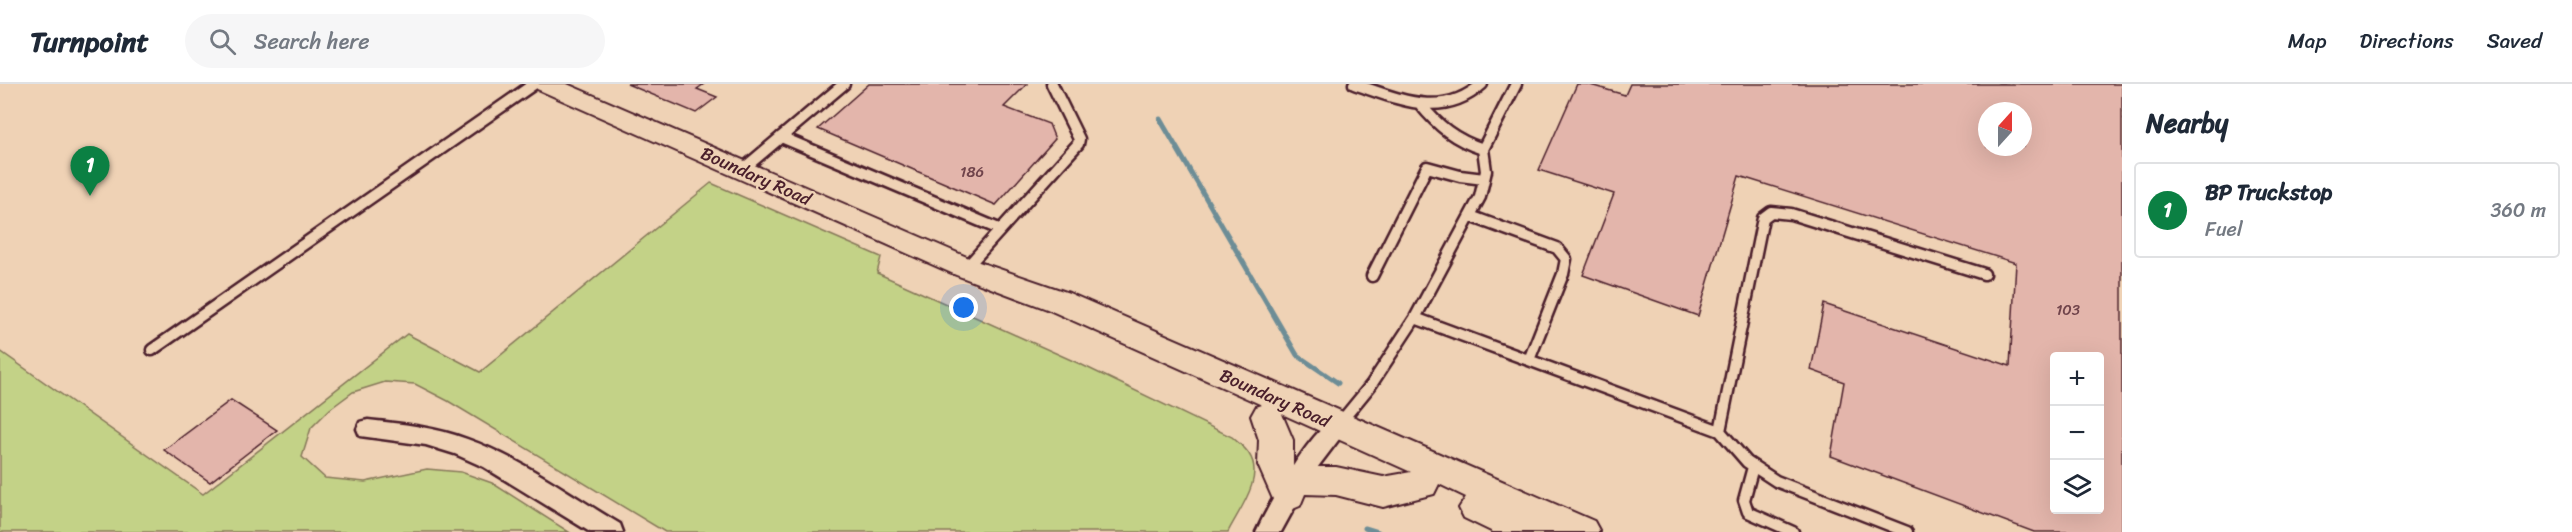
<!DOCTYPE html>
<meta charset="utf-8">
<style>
:root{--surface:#fff;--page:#f6f6f7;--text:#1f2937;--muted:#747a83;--line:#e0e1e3;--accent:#0b8043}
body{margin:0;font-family:Sriracha,sans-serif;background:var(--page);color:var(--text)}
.controls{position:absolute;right:18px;bottom:18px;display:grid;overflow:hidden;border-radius:6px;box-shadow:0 6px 24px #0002}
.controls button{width:54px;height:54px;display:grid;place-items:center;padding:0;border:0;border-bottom:2px solid var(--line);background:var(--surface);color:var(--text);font:30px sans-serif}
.compass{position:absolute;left:1978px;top:18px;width:54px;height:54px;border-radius:50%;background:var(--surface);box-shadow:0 6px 24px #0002;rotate:21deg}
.you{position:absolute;left:964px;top:224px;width:21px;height:21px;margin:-15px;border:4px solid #fff;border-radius:50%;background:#1a73e8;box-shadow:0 0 0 9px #1a73e833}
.badge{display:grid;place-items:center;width:39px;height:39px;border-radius:50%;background:var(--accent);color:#fff;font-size:20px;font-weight:700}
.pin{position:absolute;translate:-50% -50px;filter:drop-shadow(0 2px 3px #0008)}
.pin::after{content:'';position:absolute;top:32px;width:21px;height:18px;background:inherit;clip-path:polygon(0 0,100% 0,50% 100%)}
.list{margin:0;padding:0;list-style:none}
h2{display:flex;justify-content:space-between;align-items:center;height:78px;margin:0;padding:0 24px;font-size:26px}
h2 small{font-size:20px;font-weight:400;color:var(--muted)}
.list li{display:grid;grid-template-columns:39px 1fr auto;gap:18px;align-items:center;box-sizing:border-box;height:96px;margin:0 12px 12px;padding:0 12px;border:2px solid var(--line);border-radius:6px}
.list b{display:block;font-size:22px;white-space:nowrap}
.list p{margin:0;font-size:20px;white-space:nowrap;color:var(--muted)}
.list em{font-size:20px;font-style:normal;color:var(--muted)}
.icon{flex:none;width:33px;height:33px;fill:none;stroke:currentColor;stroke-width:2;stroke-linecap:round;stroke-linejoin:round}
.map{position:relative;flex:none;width:2122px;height:448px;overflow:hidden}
header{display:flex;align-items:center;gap:36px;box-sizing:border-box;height:84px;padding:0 30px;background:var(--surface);border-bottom:2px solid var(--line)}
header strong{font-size:28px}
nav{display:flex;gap:33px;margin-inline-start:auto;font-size:21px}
.search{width:420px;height:54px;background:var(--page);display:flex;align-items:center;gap:15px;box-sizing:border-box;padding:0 21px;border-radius:33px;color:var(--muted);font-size:22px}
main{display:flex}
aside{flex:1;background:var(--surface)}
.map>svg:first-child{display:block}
</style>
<header>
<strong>Turnpoint</strong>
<div class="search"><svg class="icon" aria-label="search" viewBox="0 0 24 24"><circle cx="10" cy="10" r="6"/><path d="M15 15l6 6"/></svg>Search here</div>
<nav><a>Map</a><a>Directions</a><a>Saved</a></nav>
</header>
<main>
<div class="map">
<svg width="2122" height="448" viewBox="0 0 2122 448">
<rect width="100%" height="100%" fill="#efd2b5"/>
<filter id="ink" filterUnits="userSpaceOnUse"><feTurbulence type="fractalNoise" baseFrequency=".0167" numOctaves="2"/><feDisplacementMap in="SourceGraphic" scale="12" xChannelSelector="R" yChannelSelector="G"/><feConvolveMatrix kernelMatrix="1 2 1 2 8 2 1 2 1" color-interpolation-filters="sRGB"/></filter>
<g filter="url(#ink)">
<path fill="#c3d287" stroke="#867859" stroke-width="1.5" d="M711,99l170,74 -4,16 203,91 152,73c5,5 13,10 17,17 16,23 -10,56 -21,78h-563l-217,-131 -33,-17 -30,-2 -32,10 -23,17 -19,19 -9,29 23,21 40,4 62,-13 34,3 31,11 77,49h-569v-181l203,143 204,-160 73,38z"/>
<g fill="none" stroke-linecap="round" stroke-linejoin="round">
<path stroke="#6d8d96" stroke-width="5" d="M1160,35l137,236 41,28
M1365,444l13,4"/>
</g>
<path fill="#e3b5ab" stroke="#4a1f2b" stroke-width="1.5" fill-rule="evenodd" d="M627,0h77l-7,5 20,8 -21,16z
M869,0h158l-23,23 45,17 6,15 -59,66 -178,-76z
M1577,0h10l38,11 5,-11h492v448h-88l-203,-76 13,-74 -33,-12 13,-66 186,62 6,-103 -277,-87 -41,140 -115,-41 31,-81 -75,-24zM1987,27h36v36h-36zM2055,273h45v153h-45z
M231,316l46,30 -67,52 -46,-32z"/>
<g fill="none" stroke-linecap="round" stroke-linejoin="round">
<g stroke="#4a1f2b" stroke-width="15">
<path id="lane" d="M1354,0c45,15 88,36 128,0
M1420,20c18,22 35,36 63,45
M781,53l218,92
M742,86l102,-86
M1470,132l87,32 9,11 -3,15 -34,86
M966,184l112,-124 1,-5 -27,-55
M1372,192l55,-109 33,9 24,3
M1415,234l305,113 27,31 29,19 131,51
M152,266l382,-266
M1339,340l32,-39 44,-67 65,-121 6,-26 -3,-22 33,-65
M1720,347l43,-213 8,-6 20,2 193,60
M1753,383l-9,33 4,12 45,20"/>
</g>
<g stroke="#4a1f2b" stroke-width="5">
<path id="street" d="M1338,333l8,2 3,7 -35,46 -33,60h-25c12,-26 56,-106 82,-115z
M368,336c34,4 67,7 99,19 54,19 104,56 153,85l3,8h-33l-106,-65 -29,-13 -29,-9 -66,-9 -3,-7 3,-7z"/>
</g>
<g stroke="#4a1f2b" stroke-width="4">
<path id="secondary" d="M534,0h33l409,177 93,32 525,228 6,11h-107l-29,-14 -5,-10 7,-11 -27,-13 -5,10 -51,13 -47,-12 -31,-1 -5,12 -12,5 -12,-5 -18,-41 1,-25 -8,-24 5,-9 6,-2 -215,-96 -91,-34 -419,-186zM1282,330l129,58 -28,5 -47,-10h-43v-27z"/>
</g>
<use href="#lane" stroke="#efd2b5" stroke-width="10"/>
<use href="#street" fill="#efd2b5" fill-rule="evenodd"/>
<use href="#secondary" fill="#efd2b5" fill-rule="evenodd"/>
</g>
</g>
<g text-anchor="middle" stroke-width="4.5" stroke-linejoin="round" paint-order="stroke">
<g font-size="15" fill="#70444b">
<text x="972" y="93">186</text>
<text x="2068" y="231">103</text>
</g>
<g font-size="18" fill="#4a1f2b" stroke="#efd2b5">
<text transform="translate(756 92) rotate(24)" y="6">Boundary Road</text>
<text transform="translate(1275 314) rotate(24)" y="6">Boundary Road</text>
</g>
</g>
</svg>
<div class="controls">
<button>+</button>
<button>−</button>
<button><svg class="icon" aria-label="layers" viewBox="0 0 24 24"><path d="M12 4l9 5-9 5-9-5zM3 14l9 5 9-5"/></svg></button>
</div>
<svg class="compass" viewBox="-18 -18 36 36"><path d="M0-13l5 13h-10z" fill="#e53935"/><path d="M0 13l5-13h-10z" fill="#747a83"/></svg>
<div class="you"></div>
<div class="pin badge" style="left:90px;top:112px">1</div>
</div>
<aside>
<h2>Nearby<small></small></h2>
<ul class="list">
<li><span class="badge">1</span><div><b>BP Truckstop</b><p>Fuel</p></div><em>360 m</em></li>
</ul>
</aside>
</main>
